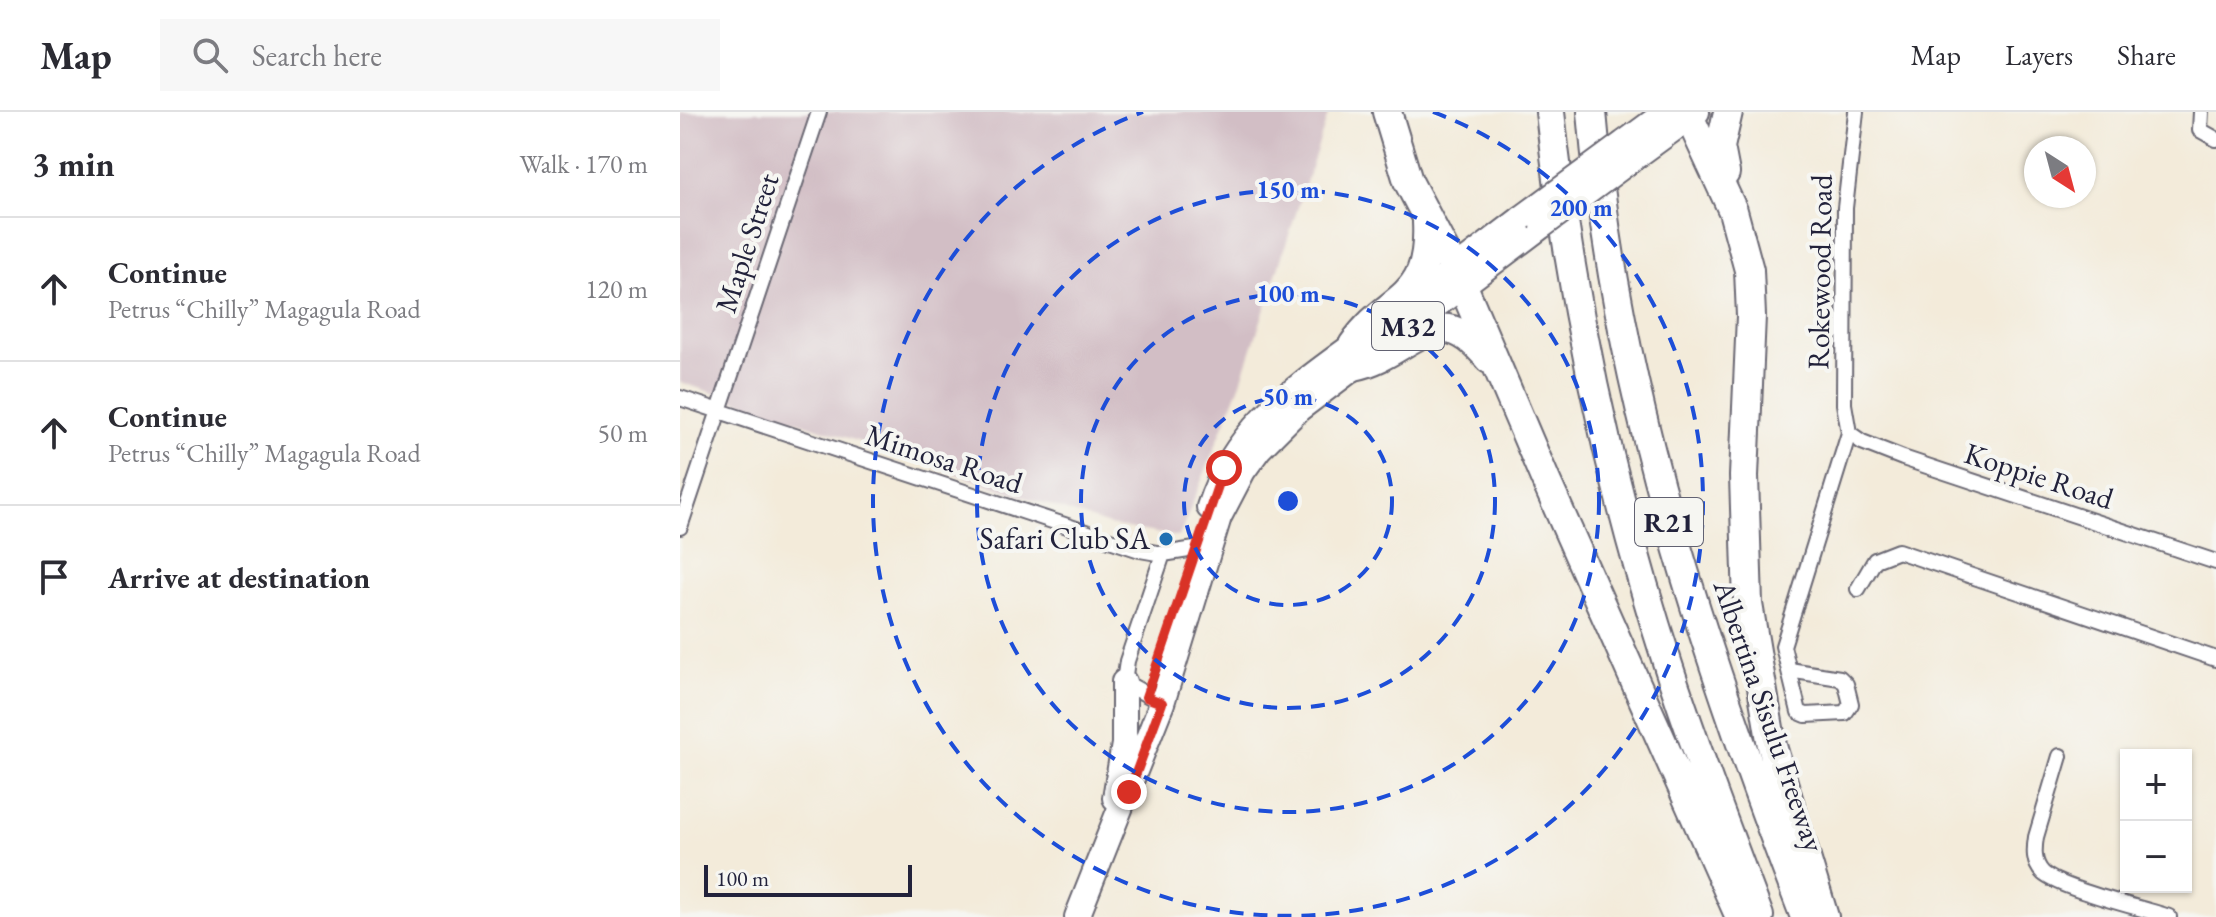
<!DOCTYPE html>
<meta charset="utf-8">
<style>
:root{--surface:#fff;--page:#f7f7f7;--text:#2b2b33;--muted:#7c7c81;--line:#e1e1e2}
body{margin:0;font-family:"EB Garamond",serif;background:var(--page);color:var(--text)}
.controls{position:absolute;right:24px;bottom:24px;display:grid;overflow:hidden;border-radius:0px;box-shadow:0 2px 6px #0004}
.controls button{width:72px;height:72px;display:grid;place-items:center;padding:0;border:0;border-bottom:2px solid var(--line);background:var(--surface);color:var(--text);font:40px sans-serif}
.compass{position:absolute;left:1344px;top:24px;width:72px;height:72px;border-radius:50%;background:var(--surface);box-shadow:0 2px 6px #0004;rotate:144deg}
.scale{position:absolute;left:24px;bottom:20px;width:208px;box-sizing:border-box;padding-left:8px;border:4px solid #22223b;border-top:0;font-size:22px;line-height:28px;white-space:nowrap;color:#22223b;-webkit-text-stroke:6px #f6f6f2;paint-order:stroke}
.stop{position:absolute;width:24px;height:24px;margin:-18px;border:6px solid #d93025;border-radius:50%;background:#fff}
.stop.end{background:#d93025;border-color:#fff;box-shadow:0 2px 8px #0008}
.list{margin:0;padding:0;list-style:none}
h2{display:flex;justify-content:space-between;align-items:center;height:104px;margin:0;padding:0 32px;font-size:34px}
h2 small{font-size:26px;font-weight:400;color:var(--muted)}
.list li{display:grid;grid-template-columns:52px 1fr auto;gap:24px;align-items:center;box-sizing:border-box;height:144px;padding:0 32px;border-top:2px solid var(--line)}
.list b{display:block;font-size:30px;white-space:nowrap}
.list p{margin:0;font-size:26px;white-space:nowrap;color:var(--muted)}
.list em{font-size:26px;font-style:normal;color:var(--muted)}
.icon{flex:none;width:44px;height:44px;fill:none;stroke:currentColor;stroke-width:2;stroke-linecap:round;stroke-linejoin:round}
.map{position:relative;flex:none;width:1536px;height:805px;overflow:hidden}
header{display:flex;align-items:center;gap:48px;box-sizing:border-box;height:112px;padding:0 40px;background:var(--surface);border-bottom:2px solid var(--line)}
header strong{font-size:38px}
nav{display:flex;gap:44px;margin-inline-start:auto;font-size:28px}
.search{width:560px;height:72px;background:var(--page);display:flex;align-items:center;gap:20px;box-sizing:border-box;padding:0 28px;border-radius:0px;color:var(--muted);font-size:30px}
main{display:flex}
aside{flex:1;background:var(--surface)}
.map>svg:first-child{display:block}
</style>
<header>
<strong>Map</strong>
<div class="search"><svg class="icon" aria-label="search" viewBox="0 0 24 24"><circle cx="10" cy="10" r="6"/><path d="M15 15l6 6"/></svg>Search here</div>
<nav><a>Map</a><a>Layers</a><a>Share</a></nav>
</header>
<main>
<aside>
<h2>3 min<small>Walk · 170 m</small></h2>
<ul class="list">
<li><svg class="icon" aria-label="ahead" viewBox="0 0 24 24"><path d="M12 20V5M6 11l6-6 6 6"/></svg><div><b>Continue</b><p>Petrus “Chilly” Magagula Road</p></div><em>120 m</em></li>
<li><svg class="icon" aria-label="ahead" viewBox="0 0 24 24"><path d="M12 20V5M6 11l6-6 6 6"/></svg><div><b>Continue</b><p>Petrus “Chilly” Magagula Road</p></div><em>50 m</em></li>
<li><svg class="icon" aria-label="arrive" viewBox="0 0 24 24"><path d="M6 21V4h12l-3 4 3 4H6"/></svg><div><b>Arrive at destination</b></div></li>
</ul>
</aside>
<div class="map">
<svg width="1536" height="805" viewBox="0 0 1536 805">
<rect width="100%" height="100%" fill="#f6f6f2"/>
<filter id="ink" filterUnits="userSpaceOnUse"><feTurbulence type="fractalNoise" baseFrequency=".0125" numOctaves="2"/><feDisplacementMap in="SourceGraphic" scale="16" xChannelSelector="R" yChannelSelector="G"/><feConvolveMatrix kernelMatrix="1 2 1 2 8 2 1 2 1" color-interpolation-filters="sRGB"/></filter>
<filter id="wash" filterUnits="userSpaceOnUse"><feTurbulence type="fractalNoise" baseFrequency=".006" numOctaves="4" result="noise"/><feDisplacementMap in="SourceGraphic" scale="32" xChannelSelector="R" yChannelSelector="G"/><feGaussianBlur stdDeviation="1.8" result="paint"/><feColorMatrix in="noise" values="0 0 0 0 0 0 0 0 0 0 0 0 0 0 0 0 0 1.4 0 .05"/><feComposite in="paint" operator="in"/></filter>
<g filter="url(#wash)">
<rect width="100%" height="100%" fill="#f3ebda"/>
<path fill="#d2bec5" d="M0,0h649l-88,270 -62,155 -70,-12 -429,-143z"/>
</g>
<g filter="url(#ink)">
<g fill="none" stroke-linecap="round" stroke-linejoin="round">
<g stroke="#6b6873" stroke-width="18">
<path id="minor" d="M1521,0l-1,18 16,9
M0,286l460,152 23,4 32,-5
M1169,321l13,9 41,16 313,104
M1169,321l-5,-29 1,-196 11,-96
M0,415l139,-415
M1178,477l17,-29 23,-9 318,108
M1109,558l51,8 6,6 5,20 -6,9 -39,2 -7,-3 -16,-66 66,-213
M482,591l-38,-21 3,-21 36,-107
M1380,644l-24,81c-2,13 -3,26 7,36 18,16 99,35 126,44"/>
</g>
<g stroke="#6b6873" stroke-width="28">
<path id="primary" d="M944,31l42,-31
M951,48l66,-48
M720,199l122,-93
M529,395c26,-82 92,-123 158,-172
M435,686l9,-54v-62
M397,805l85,-214 57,-186 24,-46 16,-22 40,-40 244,-184"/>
</g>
<g stroke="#6b6873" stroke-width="32">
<path id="motorway" d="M707,0l21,69 55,105 83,195 194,436
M870,0c20,188 60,373 118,553 27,84 60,168 91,251
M912,0c23,279 113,545 213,805
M1007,0l46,99 16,59 2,46 -7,160 4,128 24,142 52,171
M1045,61l-5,-26 8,-35
M673,233c36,-53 78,-41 74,-123
M674,254c57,-11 81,-74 135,-7"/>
</g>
<use href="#minor" stroke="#fff" stroke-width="14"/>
<use href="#primary" stroke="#fff" stroke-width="24"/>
<use href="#motorway" stroke="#fff" stroke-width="28"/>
<g stroke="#6b6873" stroke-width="28" stroke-linecap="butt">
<path id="primary-bridge" d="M842,106l102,-75
M863,113l88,-65"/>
</g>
<use href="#primary-bridge" stroke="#fff" stroke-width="24"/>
</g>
</g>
<g fill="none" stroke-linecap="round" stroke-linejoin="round" filter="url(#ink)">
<path stroke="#d93025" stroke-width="10" d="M449,680l33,-89 -16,-6 78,-229"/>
</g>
<g fill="none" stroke="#1d4ed8" stroke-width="4" stroke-dasharray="14 10">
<circle cx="608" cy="389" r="104"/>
<circle cx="608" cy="389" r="207"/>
<circle cx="608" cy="389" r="311"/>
<path d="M753 0A415 415 0 1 1 463 0"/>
</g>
<circle fill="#1f6fb2" stroke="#f6f6f2" stroke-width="3" cx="486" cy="427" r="8"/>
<g text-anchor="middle" stroke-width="8" stroke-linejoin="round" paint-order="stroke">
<g fill="#f6f6f2" stroke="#626272" stroke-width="2">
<rect x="692" y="190" width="72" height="48" rx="6"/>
<rect x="955" y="386" width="68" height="48" rx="6"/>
</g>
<g font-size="28" font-weight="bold" fill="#22223b">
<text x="728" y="224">M32</text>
<text x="989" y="420">R21</text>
</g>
<g font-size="30" fill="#22223b" stroke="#f6f6f2">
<text transform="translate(67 131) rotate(-72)" y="10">Maple Street</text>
<text transform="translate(1140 160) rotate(-89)" y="10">Rokewood Road</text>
<text transform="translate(264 347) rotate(18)" y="10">Mimosa Road</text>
<text transform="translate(1359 364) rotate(18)" y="10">Koppie Road</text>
<text transform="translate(1089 604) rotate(71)" y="10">Albertina Sisulu Freeway</text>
</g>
<g font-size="30" fill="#22223b" stroke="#f6f6f2" text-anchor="end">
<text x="470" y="437">Safari Club SA</text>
</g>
</g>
<circle cx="608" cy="389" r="12" fill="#1d4ed8" stroke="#f6f6f2" stroke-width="4"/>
<g font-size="24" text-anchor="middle" font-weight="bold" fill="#1d4ed8" stroke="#f6f6f2" stroke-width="8" stroke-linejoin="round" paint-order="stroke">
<text x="608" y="86">150 m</text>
<text x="901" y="104">200 m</text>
<text x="608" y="190">100 m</text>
<text x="608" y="293">50 m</text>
</g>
</svg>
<div class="controls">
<button>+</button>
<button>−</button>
</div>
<svg class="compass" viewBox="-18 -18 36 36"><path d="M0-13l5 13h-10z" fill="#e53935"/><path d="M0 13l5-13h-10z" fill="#7c7c81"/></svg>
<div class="scale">100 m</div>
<div class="stop" style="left:544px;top:356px"></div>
<div class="stop end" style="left:449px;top:680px"></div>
</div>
</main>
